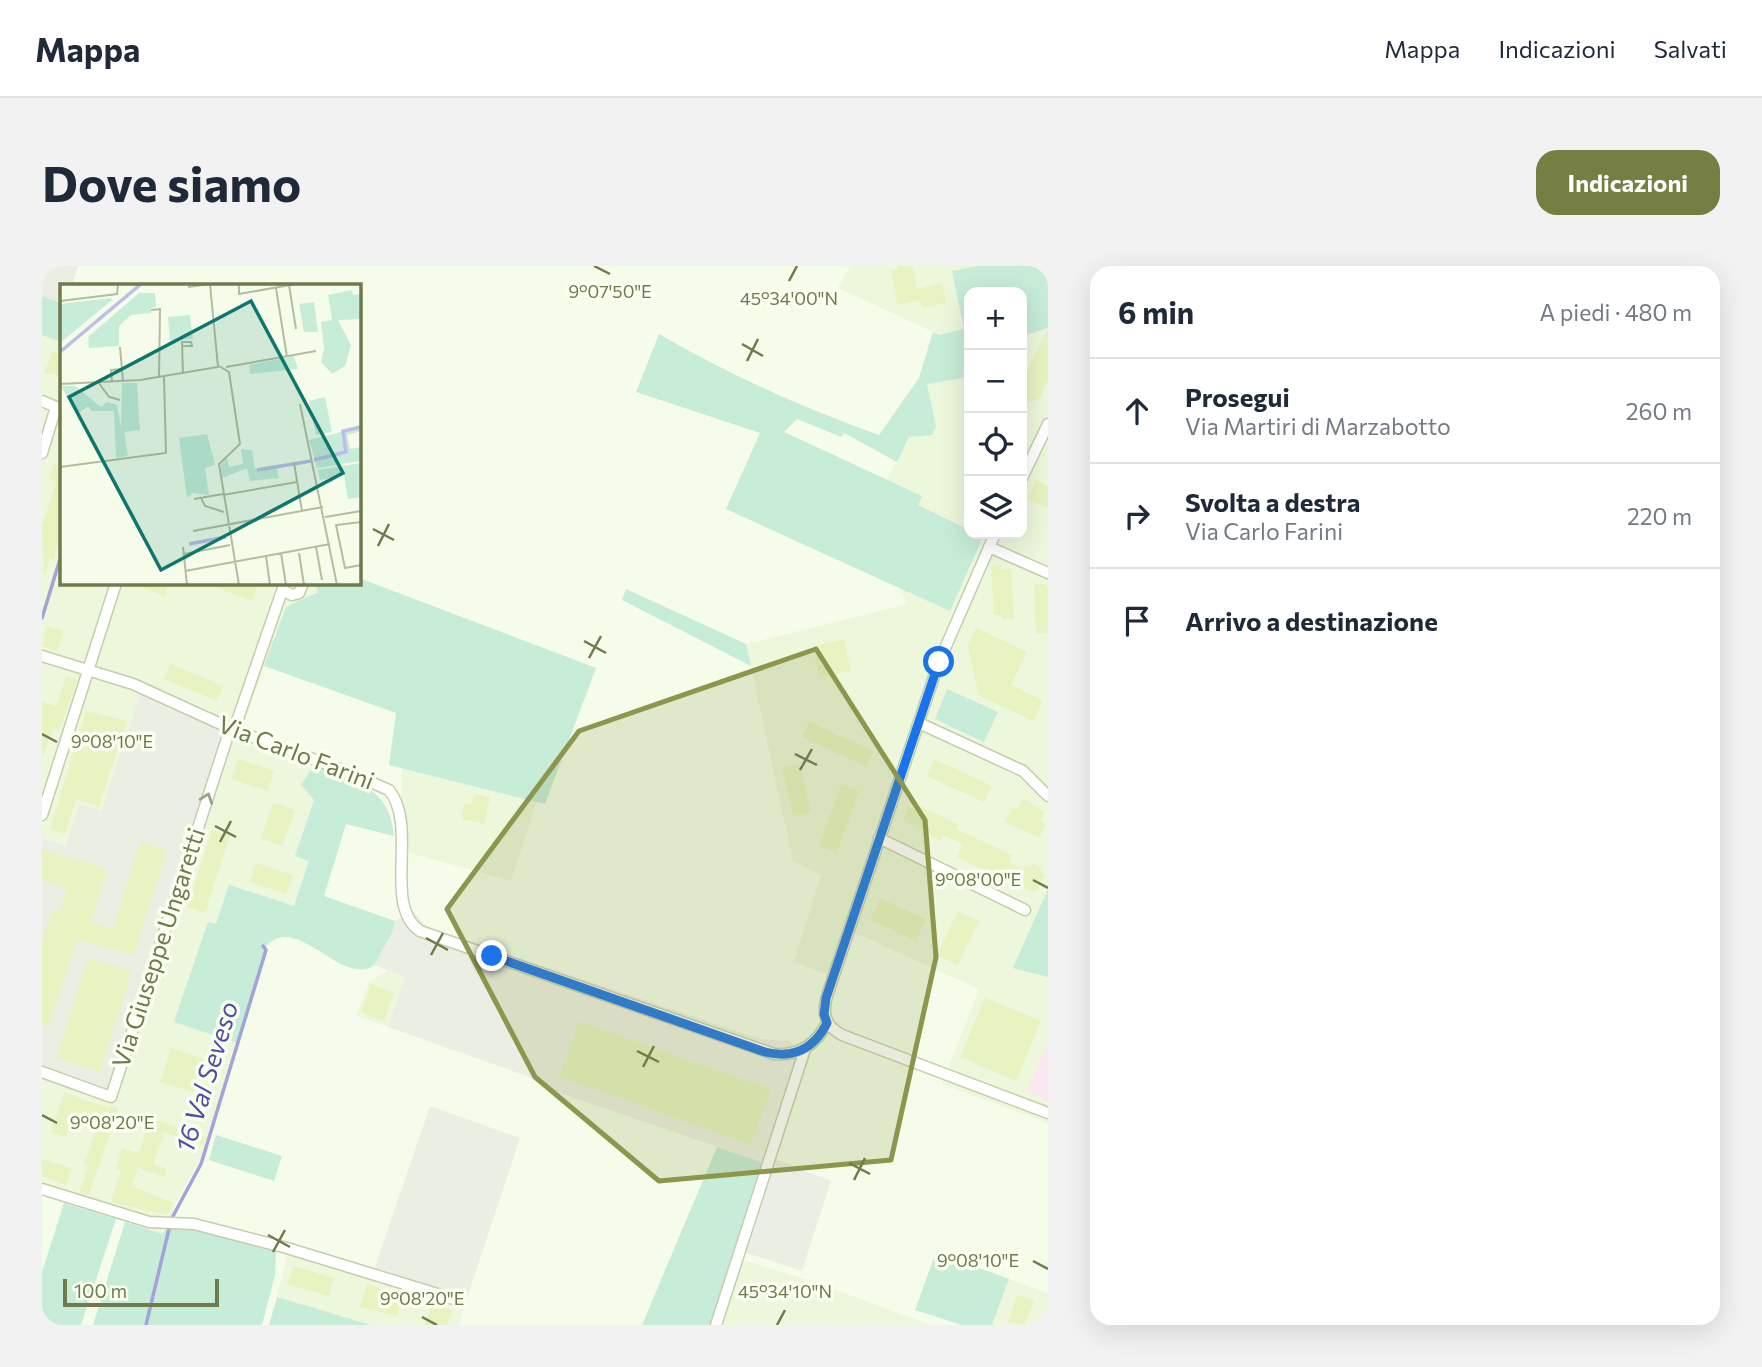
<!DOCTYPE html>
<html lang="it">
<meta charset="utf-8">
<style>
:root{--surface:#fff;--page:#f2f2f3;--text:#1f2937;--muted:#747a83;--line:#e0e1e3;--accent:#757f41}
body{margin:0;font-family:Commissioner,sans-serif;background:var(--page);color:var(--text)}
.controls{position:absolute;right:21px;top:21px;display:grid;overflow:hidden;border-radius:14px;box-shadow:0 7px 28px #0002}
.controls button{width:63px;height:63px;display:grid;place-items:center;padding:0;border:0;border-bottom:2px solid var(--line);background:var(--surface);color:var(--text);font:35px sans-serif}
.scale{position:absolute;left:21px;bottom:18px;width:156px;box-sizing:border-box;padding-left:7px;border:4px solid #707a4c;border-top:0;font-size:19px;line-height:24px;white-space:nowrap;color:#707a4c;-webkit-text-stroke:5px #f9fff1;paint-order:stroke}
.stop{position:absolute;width:21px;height:21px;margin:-16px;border:5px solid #1a73e8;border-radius:50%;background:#fff}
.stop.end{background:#1a73e8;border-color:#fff;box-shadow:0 2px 7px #0008}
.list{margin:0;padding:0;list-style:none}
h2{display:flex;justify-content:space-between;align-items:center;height:91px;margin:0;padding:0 28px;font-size:30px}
h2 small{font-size:23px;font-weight:400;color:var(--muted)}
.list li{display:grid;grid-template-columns:46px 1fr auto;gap:21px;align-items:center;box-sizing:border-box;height:105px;padding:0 28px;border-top:2px solid var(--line)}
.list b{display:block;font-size:26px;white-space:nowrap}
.list p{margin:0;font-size:23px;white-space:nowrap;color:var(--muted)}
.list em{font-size:23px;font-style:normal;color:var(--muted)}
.icon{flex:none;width:38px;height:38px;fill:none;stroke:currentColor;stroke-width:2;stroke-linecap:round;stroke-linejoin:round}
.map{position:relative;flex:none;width:1006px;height:1059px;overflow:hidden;border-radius:21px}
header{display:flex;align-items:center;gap:42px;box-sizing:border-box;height:98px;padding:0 35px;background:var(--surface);border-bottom:2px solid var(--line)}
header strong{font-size:33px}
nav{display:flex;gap:38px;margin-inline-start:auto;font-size:24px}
.intro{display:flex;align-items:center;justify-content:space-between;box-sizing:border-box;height:168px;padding:0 42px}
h1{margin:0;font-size:49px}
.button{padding:18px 32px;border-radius:21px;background:var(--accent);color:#fff;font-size:24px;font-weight:700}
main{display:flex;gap:42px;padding:0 42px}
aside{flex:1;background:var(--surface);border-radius:21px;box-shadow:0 7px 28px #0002}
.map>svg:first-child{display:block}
</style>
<header>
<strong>Mappa</strong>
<nav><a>Mappa</a><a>Indicazioni</a><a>Salvati</a></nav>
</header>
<div class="intro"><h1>Dove siamo</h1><a class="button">Indicazioni</a></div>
<main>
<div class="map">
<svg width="1006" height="1059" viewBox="0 0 1006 1059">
<rect width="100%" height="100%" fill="#f5fdea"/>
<path fill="#ecf7db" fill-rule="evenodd" d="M808,0h198v857l-106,-39 37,-95 -126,-57 -15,46 -44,-16 27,-87 -28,-14 -47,-217 161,-40 -8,-16 -173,-79 39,-86 122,57 22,-43 22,-2 -12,-57 14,-46 -95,-44zM927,26h53v242h-53z
M0,69l19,7v241h254l4,8 -33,16 -42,116 8,6 68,26 -19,30 13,14 -18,56 13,6 -12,79 -14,-4 -16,9 -68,217 -21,36 -14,36 -122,-38v-126l100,-378 -41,119 -35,35 -24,-8z
M360,501l135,35 -26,79 -101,-28 -9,-49z
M346,704l17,7 -17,50 -32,-11 13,-34z
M248,979l177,53 -8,27h-88l-94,-28z
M700,994l70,21 119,44h-212z
M967,1013l39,14v32h-56z"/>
<path fill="#ebefe3" d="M0,0h36l-6,19h-11v18l-19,-7z
M99,425l85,38 -116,364 -68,-23v-232l24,8 13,-42 22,7z
M371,645l12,14 11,5 324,109 30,2 11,12 -33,103 63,25 -29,90 -65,-21 25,-88 -217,-74 -7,-8 -150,-53 17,-50 -31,-12 17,-29 4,-15z
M388,840l90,32 -53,160 -93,-28z"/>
<path fill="#fae7f1" d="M1006,777v57l-21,-8z"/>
<path fill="#c7ecd8" d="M935,0h71v62l-20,6 -6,12v-54h-53v85l-42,7 9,43 -4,8 -23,2 -12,25 -53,-29 -3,4 -44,-18 -13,13 138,64 -4,9 51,25v4l14,3 -33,74 -224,-102 34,-76 -124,-41 23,-58c71,41 143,74 220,101l40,-57 14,-46 6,3 25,-6 -12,-58z
M0,30l19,7v39l-19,-7z
M317,312l237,90 -51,136 -156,-39 7,-52 -132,-47 22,-59 32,-15 -3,-9h44z
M584,323l120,55 5,22 -129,-66z
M905,423l51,23 -14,30 -49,-23z
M271,500c41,16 77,19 81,70l-48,-12 -22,72 71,25c-2,12 -7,20 -13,30 -3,6 -7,15 -13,17 -32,12 -72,-53 -102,-23l-30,98 -63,-21 34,-100 8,2 13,-39 65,21 15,-45 -14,-5 19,-56 -13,-15z
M1006,623v88l-35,-9z
M174,869l66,21 -8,25 -65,-21z
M675,881l45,15 -50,163h-70z
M22,937l52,16 -35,106h-39v-53z
M83,956l38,12 3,-5 22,-1 88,23 -1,24 -13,50h-169z
M894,986l73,27 -17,46h-30l-47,-15z
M235,1031l94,28h-102z"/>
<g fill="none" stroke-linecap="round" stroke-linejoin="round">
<path stroke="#a3a3da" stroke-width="3.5" d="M0,352l19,-62
M131,950l28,-52 65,-214 -3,-4
M104,1059l24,-100"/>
</g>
<path fill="#e7f3c1" d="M856,0h15l4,23 25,-6 4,20 -24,5 -2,-8 -22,5 -7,-35 7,-1z
M1006,63v51l-9,19 -17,5v-22z
M11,85l8,4v21l-17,-3z
M12,198l7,3v66l-7,26 -4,-1 -6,19 -2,-50 14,-46 -7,-2z
M994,214l12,6v22l-20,-9z
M960,299v5l9,-1 3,50h-12v-4h-8l-3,-49z
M88,317h39l-5,13z
M162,317h54l-6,18z
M992,318h12l2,5v44l-12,1z
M5,360l16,5 -6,20 -15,-5z
M934,362l51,24 -16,33 32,16 -10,20 -54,-26 -11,-49z
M802,373l7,32 -32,6 -6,-31z
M128,398l53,22 -6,15 -53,-22z
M24,411l11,3 -18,51 -6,-2 -11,29v-56l14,4z
M44,445l41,10 -28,85 -23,-7 -11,35 -15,-5z
M767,455l64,30 -7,16 -64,-30z
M196,493l36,12 -6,20 -37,-12z
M892,493l58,27 -8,16 -57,-26z
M758,498l11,48 -18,4 -11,-48z
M799,519l18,6 -22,61 -18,-6z
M433,528l15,4 -6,26 -23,-5 4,-16 7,2z
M981,532l21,14 -4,9 6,3 -7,14 -34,-16 7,-14 5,2z
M231,537l22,7 -12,36 -22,-7z
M878,540l38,18 -2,5 56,26 -3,7 14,8 2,-5 6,2 2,-3 9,4 -2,4 5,2 -8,16 -4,2 -14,-7v-9l-14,-6 -4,8 -44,-21 6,-13 -20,-9 -3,6 -37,-22 6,-12 9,4z
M170,564l18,6 -25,77 -18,-6z
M98,576l27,8 -33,105 -57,-15 -28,87 -7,-3v-81l10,-34 8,3 7,-23 -25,-9v-31l65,20 -16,53 22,7z
M214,597l37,12 -7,19 -36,-12z
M838,632l46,21 -10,22 -46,-21z
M916,645l21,10 -21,44 -21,-10z
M46,692l44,13 -32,101 -44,-14z
M329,718l23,9 -10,28 -23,-9z
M943,732l56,23 -25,60 -56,-24z
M537,755l192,68 -20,56 -192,-68z
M129,782l33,11 -11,33 -33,-10z
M22,827l45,15 1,-3 9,3 -30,87 -9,-3 9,-27 -5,-1 15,-43 -26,-7 -7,23 -15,-5z
M93,847l71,24 -2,8 -40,-13 -11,32 14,5 -2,8 -27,-9 -6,18 41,17 -6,12 -56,-13 10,-31 -5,-1 6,-22 17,5 8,-26 -14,-6z
M0,893l30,9 -6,17 -24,-9z
M251,1000l41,12 -5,18 -42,-12z
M325,1018l36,12 -6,20 -37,-9z
M975,1029l17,6 -9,24 -17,-3z
M390,1038l20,6 -5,15h-22z"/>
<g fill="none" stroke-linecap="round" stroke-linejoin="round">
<g stroke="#c4ceac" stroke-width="13">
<path id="minor" d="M0,135l19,8
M0,187l14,-46
M980,212l26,-54
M953,268l-56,128 -110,328c-7,20 -7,34 13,45l206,78
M947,281l59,26
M240,317l2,8 8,4 7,-2 4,-10
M0,390l91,28 101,46 109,40 46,20c30,37 -7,115 31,141l354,123c25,2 42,-9 53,-31
M877,457l104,48 25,25
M192,464l49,-142
M0,549l74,-232
M837,572l146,72
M0,806l69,25 119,-368
M0,923l107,33 45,2 93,24 170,52
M674,1059l89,-276"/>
</g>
<use href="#minor" stroke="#fff" stroke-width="10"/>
</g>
<defs><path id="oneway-chevron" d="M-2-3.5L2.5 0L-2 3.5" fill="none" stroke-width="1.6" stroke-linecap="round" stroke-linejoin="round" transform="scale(1.75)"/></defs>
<use stroke="#9ba282" href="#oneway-chevron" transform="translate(165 532) rotate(-71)"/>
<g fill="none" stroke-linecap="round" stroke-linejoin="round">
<path stroke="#1a73e8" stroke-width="9" d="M450,690l273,96c28,7 49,-3 62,-29l-3,-9 2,-16 113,-336"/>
</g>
<path fill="#8c964c" fill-opacity="0.2" stroke="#8c964c" stroke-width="5" stroke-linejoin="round" d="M774,383l109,171 11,137 -45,203 -232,21 -124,-104 -88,-168 132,-178z"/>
<path fill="none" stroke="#707a4c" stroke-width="2.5" d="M552,0l16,8M747,15l8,-15M700,78l21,12M705,95l11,-22M331,263l21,11M336,280l11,-22M542,375l22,12M547,392l12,-22M0,468l15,8M753,488l22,11M758,504l12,-21M173,560l21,11M178,576l11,-21M991,614l15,8M384,672l22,12M389,689l12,-22M595,785l22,11M601,801l11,-21M0,849l15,8M807,897l21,11M812,914l11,-22M226,969l22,12M231,986l12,-22M991,995l15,8M380,1051l15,8M735,1059l8,-15"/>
<g text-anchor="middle" stroke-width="7" stroke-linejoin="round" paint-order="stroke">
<g font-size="24" fill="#707a4c" stroke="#f9fff1">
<text transform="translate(254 487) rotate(21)" y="8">Via Carlo Farini</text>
<text transform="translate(117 682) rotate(-72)" y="8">Via Giuseppe Ungaretti</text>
</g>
<g font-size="26" font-style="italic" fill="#4f4ea3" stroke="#f9fff1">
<text transform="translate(165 811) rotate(-73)" y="9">16 Val Seveso</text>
</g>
</g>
<g transform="translate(18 18)">
<rect width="301" height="301" fill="#f5fdea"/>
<path d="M292,6l1,5 7,-1 1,25 -23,1 13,25 -6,21 -13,8 -11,-12 3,-14 -3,-26 11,-2 -4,-25zM79,9h16l1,14 -5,1v5l-20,2 -12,11v20l-30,2 -1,-11zM51,14l1,2 -52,43v-39zM254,18l4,30h-14l-5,-28zM130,31l3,24 -23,2 -2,-24zM234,72l4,13 -48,5 -1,-9zM62,99h15l3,47 -16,2 4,24 -12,2 -2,-47h-23l-3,-5 -9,7 -19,-27h15l26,21 6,-5 10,3 4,22zM265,113l7,35 -16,3 -7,-34zM301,143v4l-14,4 3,14 11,-2v14l-44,7 -8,-28zM147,150l8,31 -10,3 4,27 -17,-2 -5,5 -8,-60zM181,165l11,1 3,19 21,-4 3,13 -29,3 -3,-13 -25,10 -1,-13 6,-8 2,10 14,-3zM300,179l1,34 -13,2 -4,-24 -24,5 -2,-10z" fill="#c7ecd8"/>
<path fill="none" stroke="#bdbee8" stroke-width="3.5" d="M0,68l81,-68M254,176l32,-8 -3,-21 18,-4M197,186l54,-9M129,260l37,-7"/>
<path fill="none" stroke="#b4bd9d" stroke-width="2" d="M179,0v10l57,-10M229,1l7,44M128,3l22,-3M216,4l11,69M0,17l57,-7 1,-10M91,26l9,-1 -1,69M122,62h10l-1,-4h-9l1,32M60,63l3,35M159,82l10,6 11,72 -21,20 20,121M166,83l90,-16M52,98l-1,-12 11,-1M39,99l10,14 11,3M0,100l80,-4 78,-13 -8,-83M240,120l37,181M234,179l8,48M0,183l106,-14 -2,-76M163,211l74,-13M141,214l4,8 19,6M134,215l29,-5M265,233l36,-6M301,238l-25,3 9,43 16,-3M133,247l130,-24M123,263l4,38M256,263l6,33M221,269l5,32M239,269l5,32M124,270l46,-9M206,272l4,29M125,287l145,-27"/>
<path fill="#0f766e" fill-opacity="0.15" stroke="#0f766e" stroke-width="3.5" d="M191,17l92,172 -182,97 -92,-173z"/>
<rect width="301" height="301" fill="none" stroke="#707a4c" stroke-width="3.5"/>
</g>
<g font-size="18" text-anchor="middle" fill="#707a4c" stroke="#f9fff1" stroke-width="7" stroke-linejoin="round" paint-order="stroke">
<text x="568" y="32">9°07'50"E</text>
<text x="747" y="39">45°34'00"N</text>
<text x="70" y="482">9°08'10"E</text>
<text x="936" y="620">9°08'00"E</text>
<text x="70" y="863">9°08'20"E</text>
<text x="936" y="1001">9°08'10"E</text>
<text x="743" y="1032">45°34'10"N</text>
<text x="380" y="1039">9°08'20"E</text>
</g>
</svg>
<div class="controls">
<button>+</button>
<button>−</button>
<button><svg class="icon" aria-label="locate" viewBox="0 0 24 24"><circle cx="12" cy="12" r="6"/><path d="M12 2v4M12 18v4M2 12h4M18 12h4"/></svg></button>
<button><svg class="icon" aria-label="layers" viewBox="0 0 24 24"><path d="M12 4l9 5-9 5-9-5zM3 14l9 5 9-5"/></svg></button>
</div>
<div class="scale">100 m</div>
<div class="stop" style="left:897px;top:396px"></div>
<div class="stop end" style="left:450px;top:690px"></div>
</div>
<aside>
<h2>6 min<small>A piedi · 480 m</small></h2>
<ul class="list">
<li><svg class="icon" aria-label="ahead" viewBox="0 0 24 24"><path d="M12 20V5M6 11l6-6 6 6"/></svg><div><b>Prosegui</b><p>Via Martiri di Marzabotto</p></div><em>260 m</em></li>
<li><svg class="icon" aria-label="right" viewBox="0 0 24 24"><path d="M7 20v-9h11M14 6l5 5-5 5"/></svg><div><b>Svolta a destra</b><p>Via Carlo Farini</p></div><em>220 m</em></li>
<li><svg class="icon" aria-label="arrive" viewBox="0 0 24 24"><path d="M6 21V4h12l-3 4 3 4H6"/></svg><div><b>Arrivo a destinazione</b></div></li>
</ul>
</aside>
</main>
